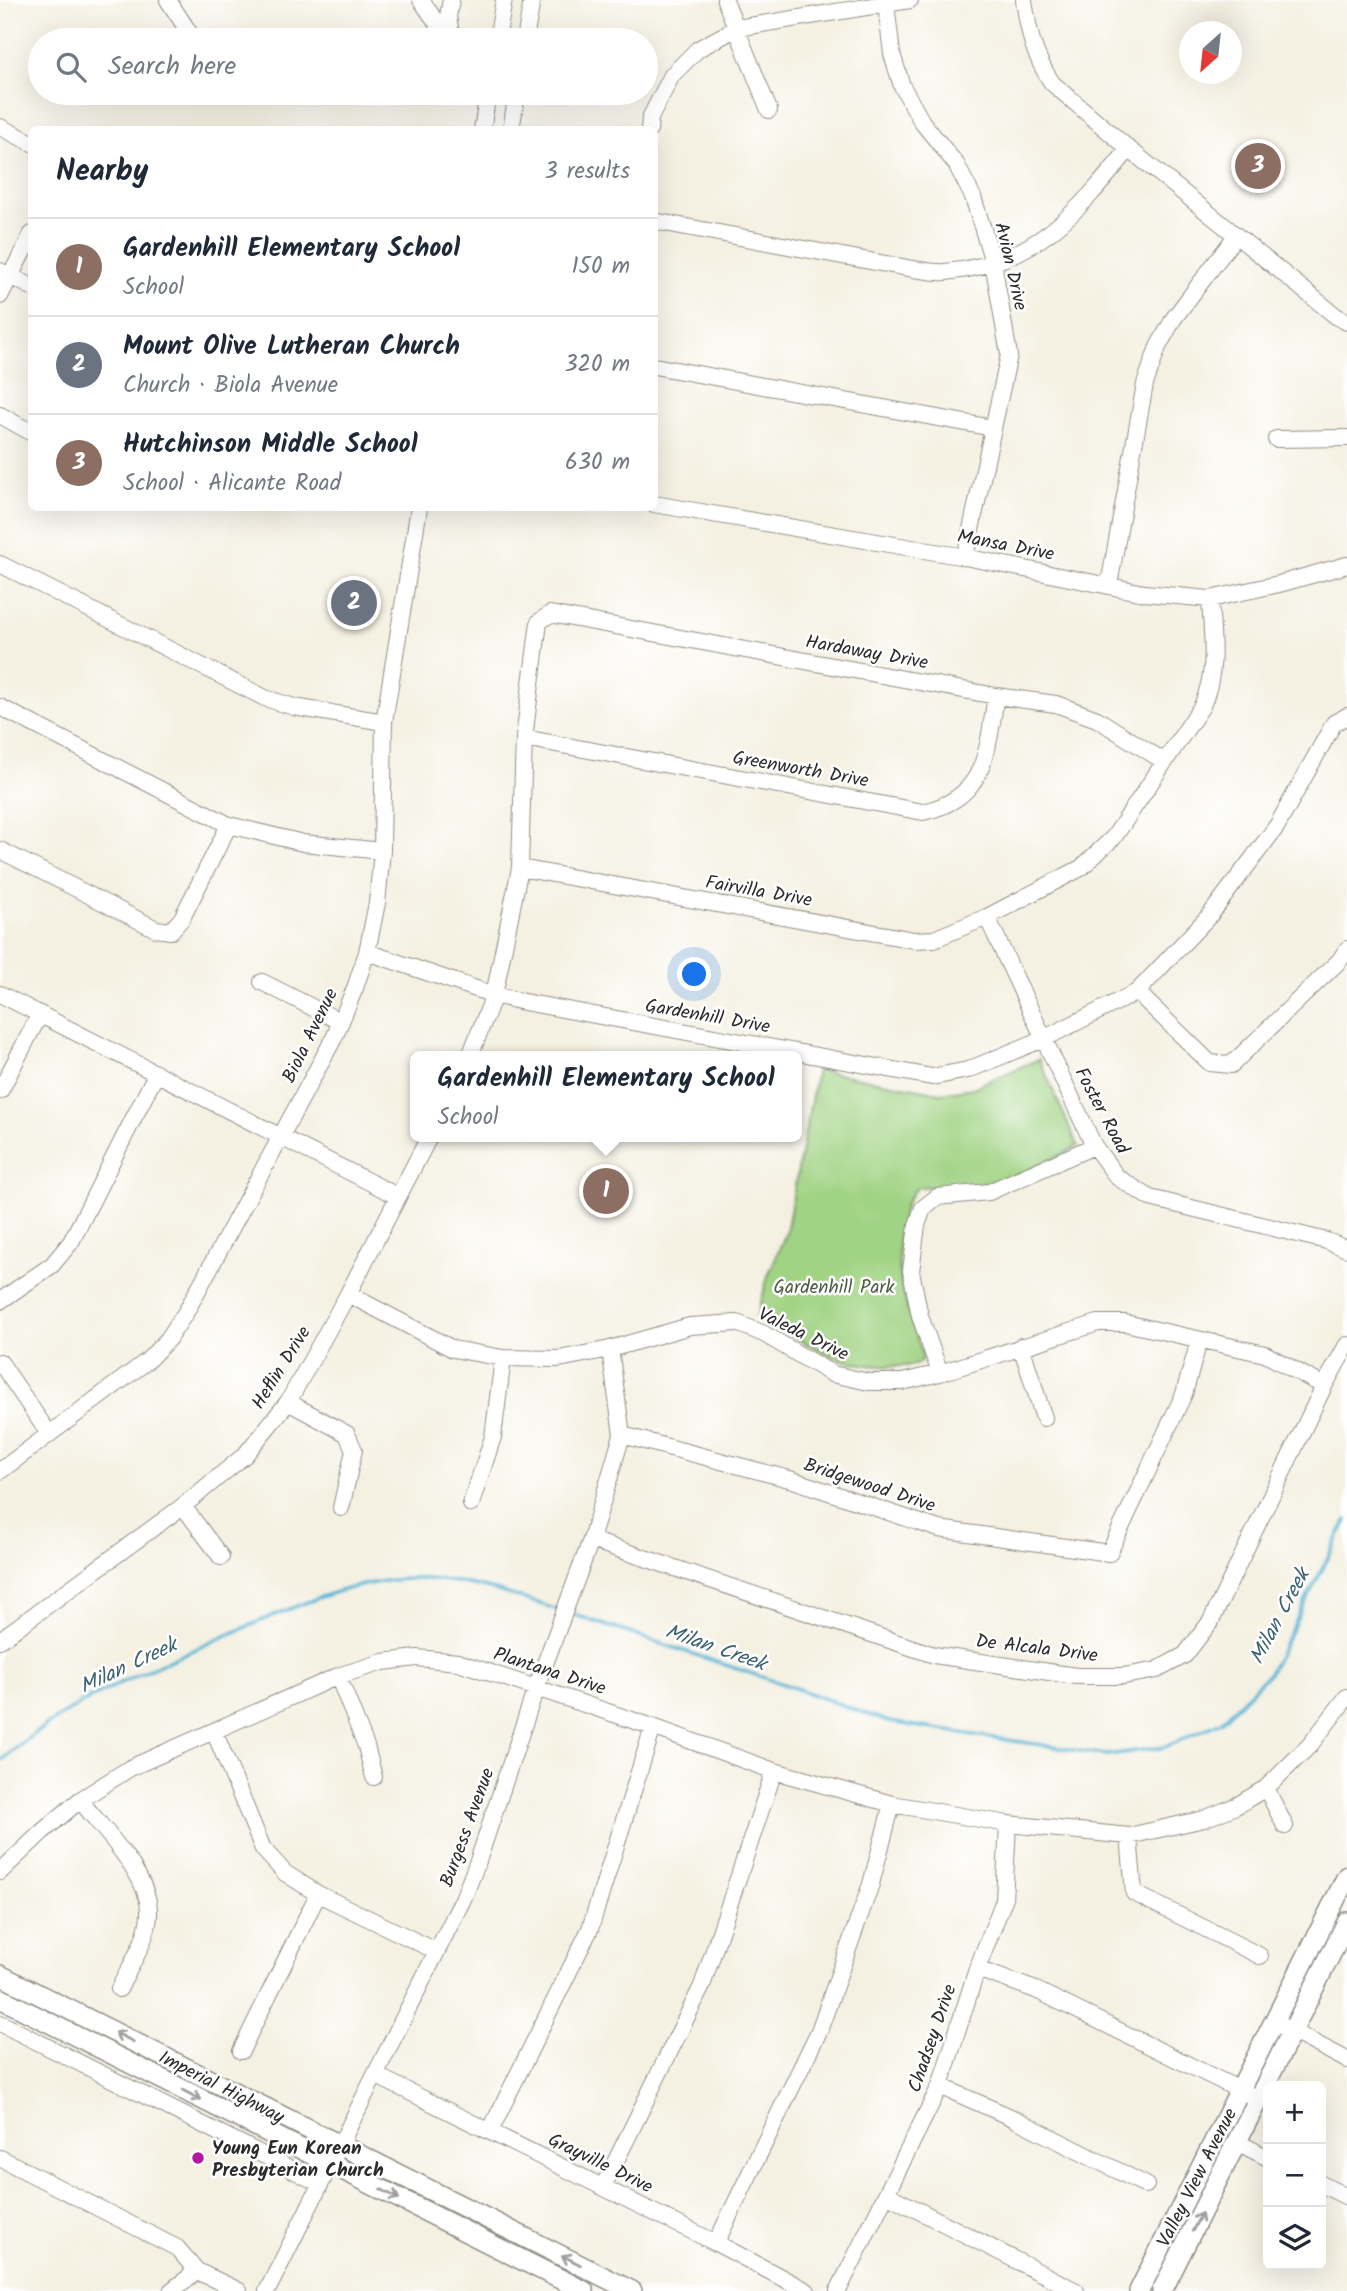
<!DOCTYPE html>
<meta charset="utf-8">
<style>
:root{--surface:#fff;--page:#f2f2f3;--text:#1f2937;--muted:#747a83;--line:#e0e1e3;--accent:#b5179e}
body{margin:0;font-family:Kalam,sans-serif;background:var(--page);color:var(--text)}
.controls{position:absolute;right:21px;bottom:21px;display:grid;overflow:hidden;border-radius:10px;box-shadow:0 7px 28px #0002}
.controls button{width:63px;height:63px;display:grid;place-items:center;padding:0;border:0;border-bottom:2px solid var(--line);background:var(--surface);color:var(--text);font:35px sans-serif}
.compass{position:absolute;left:1179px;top:21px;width:63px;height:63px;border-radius:50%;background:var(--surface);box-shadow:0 7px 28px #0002;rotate:207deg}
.you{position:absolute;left:695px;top:975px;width:24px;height:24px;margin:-18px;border:5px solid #fff;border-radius:50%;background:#1a73e8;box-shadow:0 0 0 10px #1a73e833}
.badge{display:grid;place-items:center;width:46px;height:46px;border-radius:50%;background:var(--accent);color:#fff;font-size:23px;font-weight:700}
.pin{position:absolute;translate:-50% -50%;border:4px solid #fff;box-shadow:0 2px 7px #0006}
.popup{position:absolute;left:410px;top:1051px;width:392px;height:91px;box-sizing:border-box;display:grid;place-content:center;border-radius:10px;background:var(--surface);filter:drop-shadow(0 2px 5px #0005);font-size:23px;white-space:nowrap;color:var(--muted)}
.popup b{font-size:26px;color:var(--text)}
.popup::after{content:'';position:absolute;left:50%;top:100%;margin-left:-14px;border:14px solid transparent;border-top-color:var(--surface)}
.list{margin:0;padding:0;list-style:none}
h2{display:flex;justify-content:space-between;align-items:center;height:91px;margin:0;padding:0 28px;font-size:30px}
h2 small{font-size:23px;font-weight:400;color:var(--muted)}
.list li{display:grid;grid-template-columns:46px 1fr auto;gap:21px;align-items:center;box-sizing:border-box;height:98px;padding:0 28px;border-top:2px solid var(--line)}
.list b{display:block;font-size:26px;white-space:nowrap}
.list p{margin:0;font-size:23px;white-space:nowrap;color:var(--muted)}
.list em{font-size:23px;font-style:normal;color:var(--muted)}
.icon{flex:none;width:38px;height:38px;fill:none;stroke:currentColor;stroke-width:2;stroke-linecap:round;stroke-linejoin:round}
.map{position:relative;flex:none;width:1347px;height:2291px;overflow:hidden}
.search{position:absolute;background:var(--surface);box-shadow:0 7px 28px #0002;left:28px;top:28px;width:630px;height:77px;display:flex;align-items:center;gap:18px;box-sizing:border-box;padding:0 24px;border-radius:38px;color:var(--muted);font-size:26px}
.panel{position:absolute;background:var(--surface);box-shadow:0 7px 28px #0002;left:28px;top:126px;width:630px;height:385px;border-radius:10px}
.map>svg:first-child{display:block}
</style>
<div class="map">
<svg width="1347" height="2291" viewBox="0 0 1347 2291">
<rect width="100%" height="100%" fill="#fff"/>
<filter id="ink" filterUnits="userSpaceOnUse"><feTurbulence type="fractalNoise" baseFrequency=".0143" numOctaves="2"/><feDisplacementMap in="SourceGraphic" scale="14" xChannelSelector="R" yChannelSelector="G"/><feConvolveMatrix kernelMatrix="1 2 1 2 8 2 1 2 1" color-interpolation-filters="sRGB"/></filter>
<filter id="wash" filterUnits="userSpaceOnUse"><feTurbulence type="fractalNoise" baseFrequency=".00686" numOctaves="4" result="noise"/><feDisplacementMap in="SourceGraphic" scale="28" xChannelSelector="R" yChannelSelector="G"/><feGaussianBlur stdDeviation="1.57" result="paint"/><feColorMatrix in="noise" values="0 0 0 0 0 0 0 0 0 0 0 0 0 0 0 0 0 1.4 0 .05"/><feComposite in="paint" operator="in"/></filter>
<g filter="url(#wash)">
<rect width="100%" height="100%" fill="#f4f1e2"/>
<path fill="#a0d383" stroke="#667f57" stroke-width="2" d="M1039,1059l39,87c-36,19 -74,39 -115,42 -15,1 -30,-2 -45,-1 -13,12 -15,26 -18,43 -6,47 8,83 23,126 -4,11 -12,10 -23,10 -63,4 -91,-23 -143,-49l11,-41 18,-43 31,-163 124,23 32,-5z"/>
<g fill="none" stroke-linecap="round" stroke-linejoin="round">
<path stroke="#56b3d4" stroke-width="3.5" d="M569,1613l226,75 94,34 218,33 58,-8 56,-25 49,-50 77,-152
M0,1762c69,-63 146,-91 230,-128 58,-24 113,-52 177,-55 55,-2 103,15 154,32"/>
</g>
</g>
<g filter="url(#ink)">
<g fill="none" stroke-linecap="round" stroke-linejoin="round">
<g stroke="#908e86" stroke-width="18">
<path id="minor" d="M168,0l26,40
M421,0l28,40
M451,0l-3,16 4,24
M725,0l44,110
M1024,0c5,34 9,54 28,83l77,66 207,167 11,6
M886,4l6,50 10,32 20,36 34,42 17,33 20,65 16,93 -44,202
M497,40l7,-40
M525,40l7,-40
M0,127l32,16
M482,130l6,-37
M511,130l6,-37
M649,130l1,-12 22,-43 26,-26 39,-21 173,-28
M654,221l259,48c10,1 22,4 32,3 88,-7 132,-59 184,-123
M0,271l32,16
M0,296l32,-62
M654,366l339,62
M0,415l32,18
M1276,439l71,-1
M654,504l311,53 179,36 66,6 69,-15 68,-19
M0,564l265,134 29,9 90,15
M1109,585l36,-201 13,-37 16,-29 61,-81
M0,707l229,118 74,18 79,8
M524,738l399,74c64,-14 64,-61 73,-116
M0,850l156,79 15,2 11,-13 47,-93
M520,868l394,72 20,-1 53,-22 94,-49 33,-31 88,-131c16,-38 10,-66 8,-107
M987,917l107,229 23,31 33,21 177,43 20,8
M367,952l127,43 30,7 408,75 36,-7 75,-31 94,-47 73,-77 67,-89 57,-103 13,-7
M262,982l79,40
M1137,992l73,71 21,2 109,-105 7,-11
M0,994l397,202
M470,1056l24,-61 26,-127 4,-130 15,-116 11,-8 446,82 60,8 41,15 68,43
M0,1091l40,-77
M348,1294l105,55 50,9 56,1 51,-10 80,-23 47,-3 27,11 68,40 37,8h33l38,-9 158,-50h27l140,31 59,32
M0,1301l52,-36 19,-23 85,-168
M1021,1346l23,72
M0,1362l49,72
M940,1373l-20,-57 -9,-45 6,-46 6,-17 14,-11 52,-5 105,-46
M288,1402l59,32 7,16 -13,58
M622,1435l171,45 146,49 170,24 75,-159 15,-53
M0,1471l147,-110 21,-22 18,-27 148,-274 21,-50 12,-36 10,-49 5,-52 2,-129 35,-214
M471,1504l22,-67 10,-79
M183,1506l38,51
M591,1540l343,115 142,21h48l33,-6 28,-15 26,-34 113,-235 23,-41
M0,1640l183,-134 62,-51 43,-53 60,-108 81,-157
M338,1676l28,70 8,31
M214,1731l49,118 22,24 33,21 118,57
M1266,1788l19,38
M80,1800c23,30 71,76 69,114 -1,26 -19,52 -30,75
M1129,1836l5,57 126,63
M0,1872l42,-40 38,-32 50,-32 208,-92 45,-14 34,-4 41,4 195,65 121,44 118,33 116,20 121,12 75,-17 32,-13 30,-18 44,-43 37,-48
M977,1969l59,21 222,109
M1274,2022l73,38
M0,2023l319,160
M241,2051l77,-157
M375,2075l341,168 91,48
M940,2086l75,33 131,66
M490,2131l100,-202 63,-202
M1237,2142l31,16
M0,2158l177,90 20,23
M1321,2184l26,13
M603,2187l99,-201 72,-215
M886,2194l190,97
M716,2243l103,-212 52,-147 21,-80
M171,2291l26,-20 42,20
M267,2291l196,-392 15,-38 58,-173 55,-148 31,-105 -12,-86
M838,2291l102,-205 37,-117 27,-69 4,-76"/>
</g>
<g stroke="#908e86" stroke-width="22">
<path id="major" d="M0,1975l632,316
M0,1998l584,293
M1139,2291l208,-415
M1162,2291l185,-369"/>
</g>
<use href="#minor" stroke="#fff" stroke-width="16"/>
<use href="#major" stroke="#fff" stroke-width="19"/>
</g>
<defs><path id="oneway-shaft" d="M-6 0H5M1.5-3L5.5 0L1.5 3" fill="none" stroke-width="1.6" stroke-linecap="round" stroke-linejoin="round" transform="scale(1.75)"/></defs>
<g stroke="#a0a0a0">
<use href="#oneway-shaft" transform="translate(124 2037) rotate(-153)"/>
<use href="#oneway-shaft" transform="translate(192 2095) rotate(27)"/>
<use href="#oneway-shaft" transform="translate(390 2194) rotate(27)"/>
<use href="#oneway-shaft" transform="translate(1197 2222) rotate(-63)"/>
<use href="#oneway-shaft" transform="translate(571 2260) rotate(-153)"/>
</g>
</g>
<circle fill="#b5179e" stroke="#fff" stroke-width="2.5" cx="198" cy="2158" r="7"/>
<g text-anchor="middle" stroke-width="5" stroke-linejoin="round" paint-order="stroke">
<g font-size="19" fill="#2b2b2b" stroke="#fff">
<text transform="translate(1012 266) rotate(77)" y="7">Avion Drive</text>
<text transform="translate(1006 544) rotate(11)" y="7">Mansa Drive</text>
<text transform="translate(867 651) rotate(10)" y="7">Hardaway Drive</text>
<text transform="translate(801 768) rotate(10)" y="7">Greenworth Drive</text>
<text transform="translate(759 890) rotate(10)" y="7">Fairvilla Drive</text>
<text transform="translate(708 1015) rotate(10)" y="7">Gardenhill Drive</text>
<text transform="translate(309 1035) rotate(-64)" y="7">Biola Avenue</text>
<text transform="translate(1103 1110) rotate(62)" y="7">Foster Road</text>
<text transform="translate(804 1333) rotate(26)" y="7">Valeda Drive</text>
<text transform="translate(280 1367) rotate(-58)" y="7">Heflin Drive</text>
<text transform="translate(870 1484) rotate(18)" y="7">Bridgewood Drive</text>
<text transform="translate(1037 1647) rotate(7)" y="7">De Alcala Drive</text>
<text transform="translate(550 1670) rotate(18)" y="7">Plantana Drive</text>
<text transform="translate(466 1827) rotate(-70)" y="7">Burgess Avenue</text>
<text transform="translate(931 2038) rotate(-71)" y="7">Chadsey Drive</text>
<text transform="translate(222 2086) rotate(27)" y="7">Imperial Highway</text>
<text transform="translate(601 2162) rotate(26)" y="7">Grayville Drive</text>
<text transform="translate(1196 2177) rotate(-63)" y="7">Valley View Avenue</text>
</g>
<g font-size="19" fill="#4e5d45" stroke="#fff">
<text x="834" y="1293">Gardenhill Park</text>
</g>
<g font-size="19" font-weight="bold" fill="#2b2b2b" stroke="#fff" text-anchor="start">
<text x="212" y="2154">Young Eun Korean<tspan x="212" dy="22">Presbyterian Church</tspan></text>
</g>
<g font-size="21" font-style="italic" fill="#3c616f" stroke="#fff">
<text transform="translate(1279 1616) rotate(-62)" y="7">Milan Creek</text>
<text transform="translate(716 1647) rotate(19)" y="7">Milan Creek</text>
<text transform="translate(128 1665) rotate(-25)" y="7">Milan Creek</text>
</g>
</g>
</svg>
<div class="controls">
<button>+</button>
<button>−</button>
<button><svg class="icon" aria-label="layers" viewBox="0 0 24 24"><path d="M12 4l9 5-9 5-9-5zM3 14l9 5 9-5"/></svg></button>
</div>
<svg class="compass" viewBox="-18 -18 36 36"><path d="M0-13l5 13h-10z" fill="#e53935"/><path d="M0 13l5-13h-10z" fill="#747a83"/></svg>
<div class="you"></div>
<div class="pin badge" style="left:606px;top:1191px;background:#8d6e63">1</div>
<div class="popup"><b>Gardenhill Elementary School</b>School</div>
<div class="pin badge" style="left:354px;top:603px;background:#6b7280">2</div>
<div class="pin badge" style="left:1258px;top:166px;background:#8d6e63">3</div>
<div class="search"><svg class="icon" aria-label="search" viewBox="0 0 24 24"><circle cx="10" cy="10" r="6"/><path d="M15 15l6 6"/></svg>Search here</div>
<section class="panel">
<h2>Nearby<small>3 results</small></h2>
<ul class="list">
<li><span class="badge" style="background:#8d6e63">1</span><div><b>Gardenhill Elementary School</b><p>School</p></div><em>150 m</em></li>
<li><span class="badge" style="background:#6b7280">2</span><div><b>Mount Olive Lutheran Church</b><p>Church · Biola Avenue</p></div><em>320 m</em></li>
<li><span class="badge" style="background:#8d6e63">3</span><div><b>Hutchinson Middle School</b><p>School · Alicante Road</p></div><em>630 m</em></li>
</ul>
</section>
</div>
